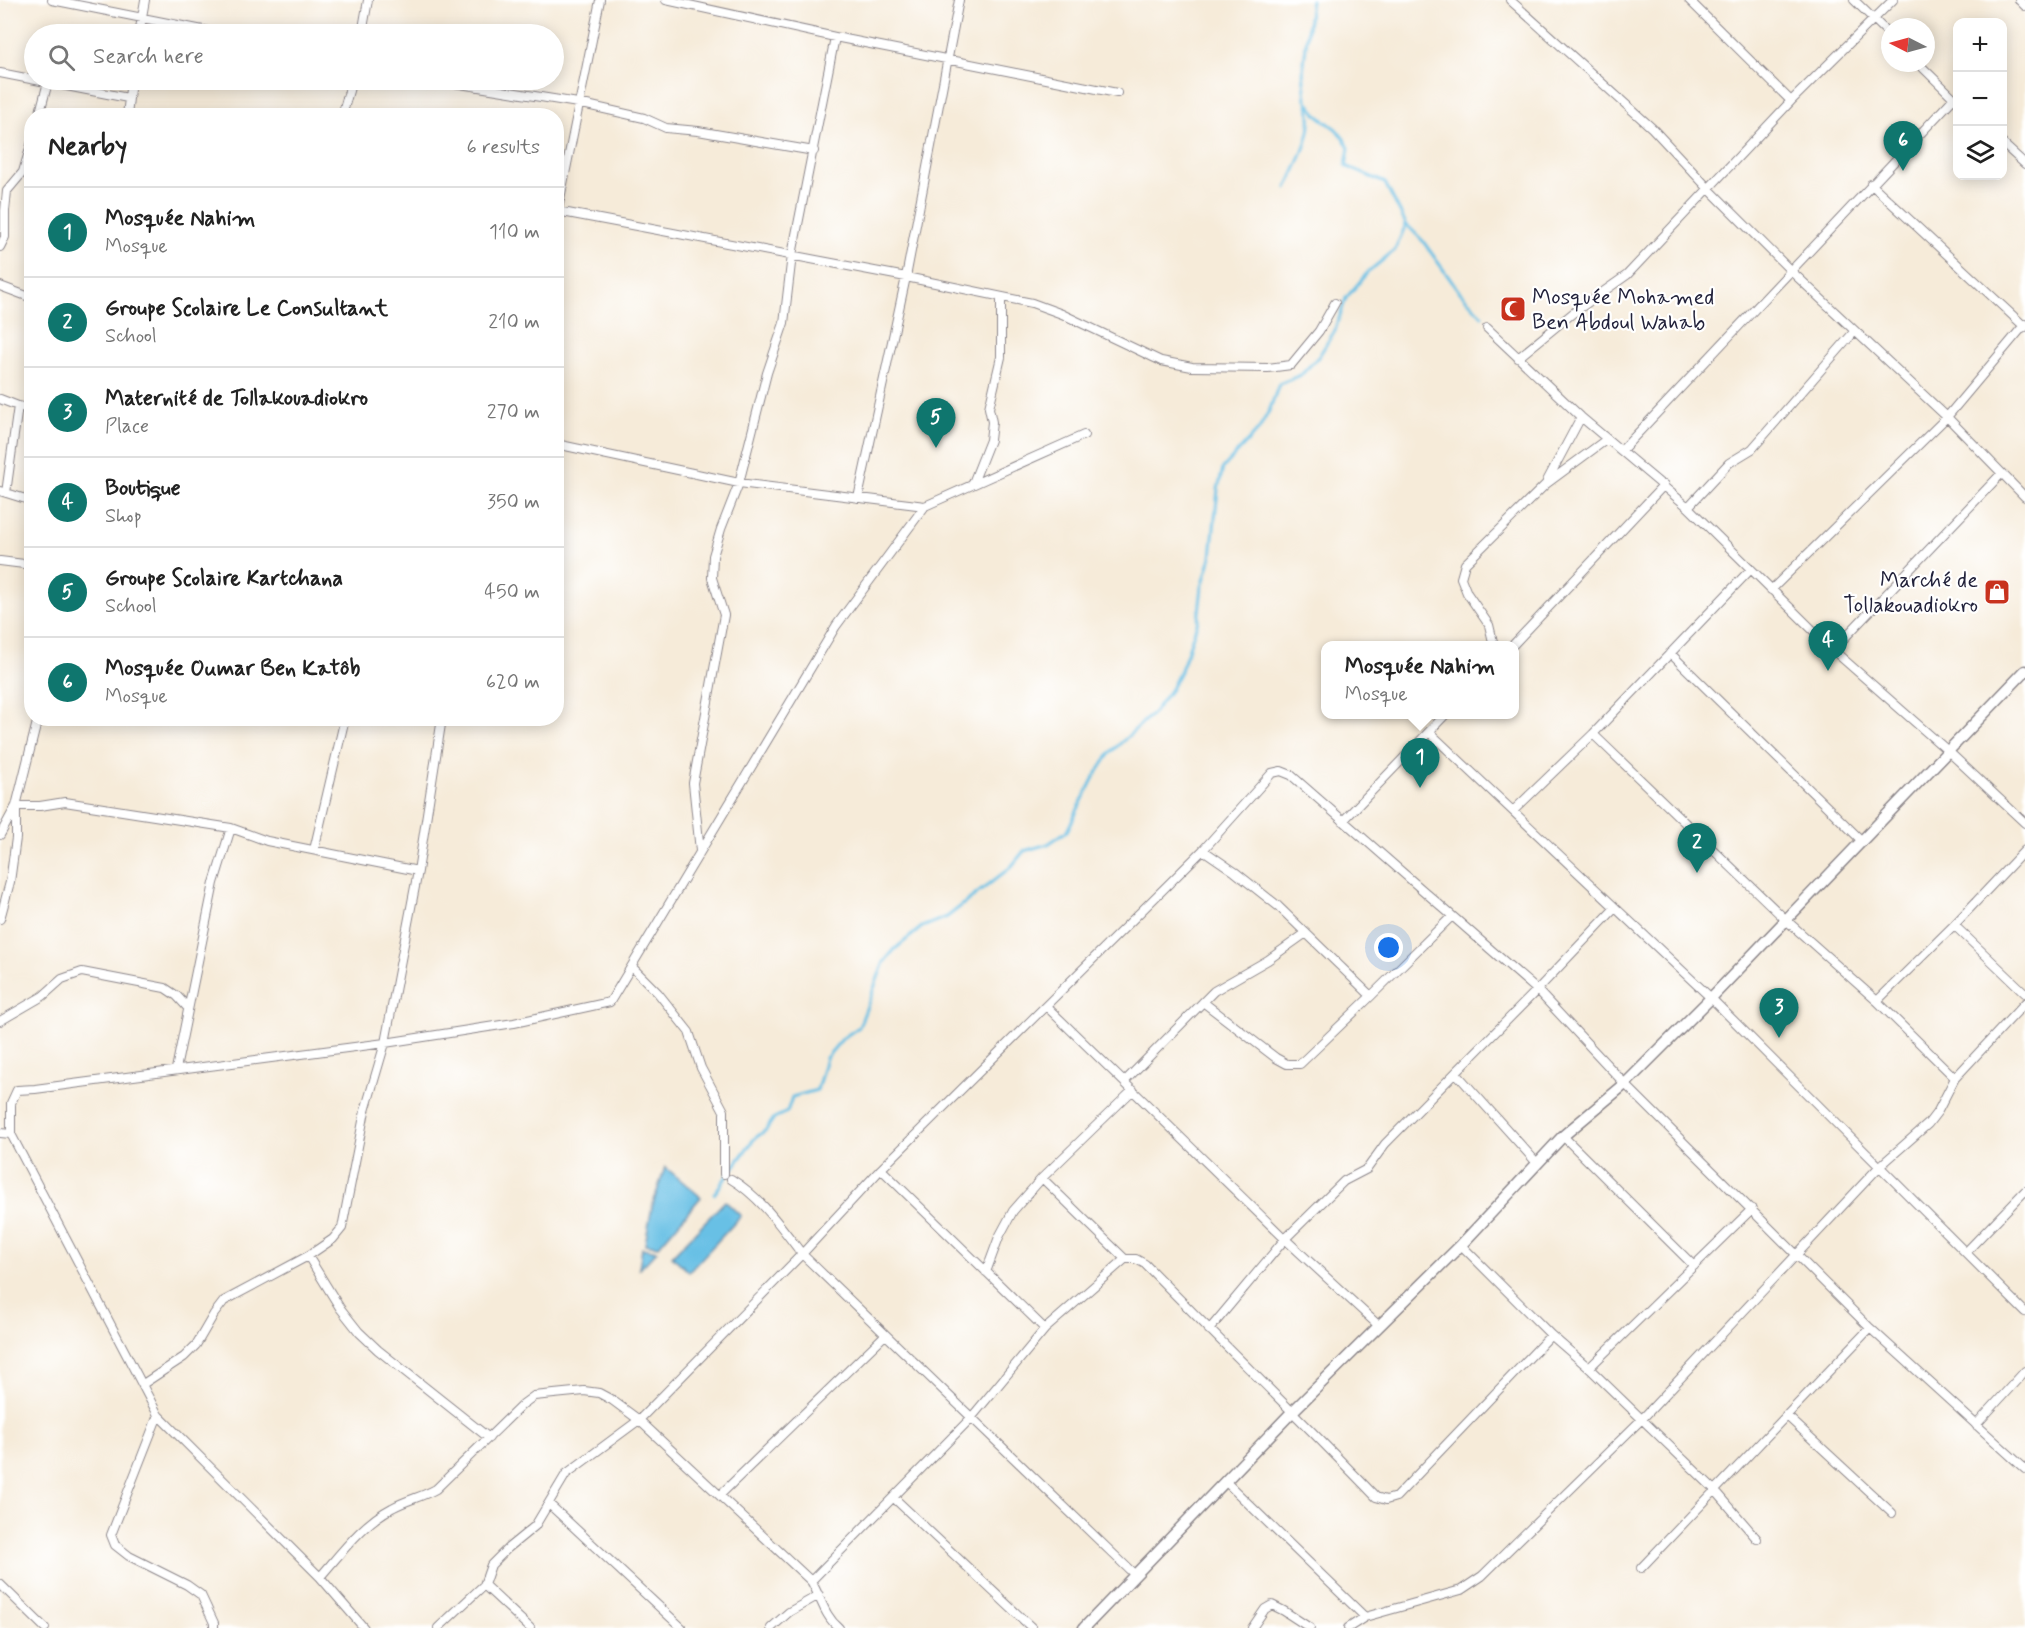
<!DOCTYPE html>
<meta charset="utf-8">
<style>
:root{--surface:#fff;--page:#f2f2f2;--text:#222;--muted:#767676;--line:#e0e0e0;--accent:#0f766e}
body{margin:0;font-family:Mynerve,sans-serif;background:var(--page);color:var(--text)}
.controls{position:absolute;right:18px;top:18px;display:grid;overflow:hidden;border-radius:12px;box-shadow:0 3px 15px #0003}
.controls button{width:54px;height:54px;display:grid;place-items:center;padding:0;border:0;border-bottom:2px solid var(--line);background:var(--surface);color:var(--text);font:30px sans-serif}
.compass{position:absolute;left:1881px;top:18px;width:54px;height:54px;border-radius:50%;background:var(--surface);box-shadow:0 3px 15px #0003;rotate:276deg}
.you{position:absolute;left:1389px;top:948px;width:21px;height:21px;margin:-15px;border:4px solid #fff;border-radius:50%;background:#1a73e8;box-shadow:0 0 0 9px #1a73e833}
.badge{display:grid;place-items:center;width:39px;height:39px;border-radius:50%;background:var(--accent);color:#fff;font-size:20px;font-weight:700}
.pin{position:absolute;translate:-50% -50px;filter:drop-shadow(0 2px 3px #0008)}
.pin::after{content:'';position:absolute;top:32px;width:21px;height:18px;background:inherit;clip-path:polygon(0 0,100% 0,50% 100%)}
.popup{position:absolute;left:1321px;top:641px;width:198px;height:78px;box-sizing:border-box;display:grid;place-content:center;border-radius:12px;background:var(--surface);filter:drop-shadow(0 2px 4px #0005);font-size:20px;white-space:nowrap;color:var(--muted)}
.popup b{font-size:22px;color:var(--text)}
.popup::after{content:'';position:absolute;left:50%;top:100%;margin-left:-12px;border:12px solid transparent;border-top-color:var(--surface)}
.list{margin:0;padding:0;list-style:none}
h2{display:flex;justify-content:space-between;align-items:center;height:78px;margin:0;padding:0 24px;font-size:26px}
h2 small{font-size:20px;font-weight:400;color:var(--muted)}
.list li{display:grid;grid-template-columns:39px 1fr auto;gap:18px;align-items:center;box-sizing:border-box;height:90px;padding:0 24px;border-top:2px solid var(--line)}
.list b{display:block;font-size:22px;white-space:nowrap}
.list p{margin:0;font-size:20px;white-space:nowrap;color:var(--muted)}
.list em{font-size:20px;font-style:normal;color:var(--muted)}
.icon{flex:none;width:33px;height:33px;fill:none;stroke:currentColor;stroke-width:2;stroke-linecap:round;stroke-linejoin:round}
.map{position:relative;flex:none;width:2025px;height:1628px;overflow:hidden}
.search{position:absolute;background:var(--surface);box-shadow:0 3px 15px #0003;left:24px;top:24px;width:540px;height:66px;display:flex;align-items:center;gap:15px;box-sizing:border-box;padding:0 21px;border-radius:33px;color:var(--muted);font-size:22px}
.panel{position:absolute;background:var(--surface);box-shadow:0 3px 15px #0003;left:24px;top:108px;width:540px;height:618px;border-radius:24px}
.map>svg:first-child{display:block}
</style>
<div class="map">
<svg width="2025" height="1628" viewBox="0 0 2025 1628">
<rect width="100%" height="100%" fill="#fff"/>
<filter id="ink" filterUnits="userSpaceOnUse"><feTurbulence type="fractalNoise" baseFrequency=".0167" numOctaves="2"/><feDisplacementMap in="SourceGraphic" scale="12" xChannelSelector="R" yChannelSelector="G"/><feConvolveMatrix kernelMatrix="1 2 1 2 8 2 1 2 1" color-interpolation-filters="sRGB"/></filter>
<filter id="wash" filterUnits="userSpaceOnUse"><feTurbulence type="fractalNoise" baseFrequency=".008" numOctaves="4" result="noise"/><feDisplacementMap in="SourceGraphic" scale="24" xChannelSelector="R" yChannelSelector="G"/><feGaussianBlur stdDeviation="1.35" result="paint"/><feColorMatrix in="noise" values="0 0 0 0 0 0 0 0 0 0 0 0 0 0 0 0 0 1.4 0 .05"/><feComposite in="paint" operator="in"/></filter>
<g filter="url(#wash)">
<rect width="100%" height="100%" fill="#f6ebd9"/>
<path fill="#68c0e5" stroke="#457190" stroke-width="1.5" d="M665,1167l36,30 -42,49 -14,-2 7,-37z
M725,1201l16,15 -52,56 -17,-16z
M642,1248l15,3 -17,18h-1z"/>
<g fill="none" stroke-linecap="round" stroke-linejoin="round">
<path stroke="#68c0e5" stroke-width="3" d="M1306,99l-3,-27 8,-72
M1287,188c10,-24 30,-57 21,-83
M1406,224l16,16 36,50 24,26
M714,1194l40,-55 12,-9 8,-12 13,-6 5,-15 25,-7 9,-32 17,-20 16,-11 25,-65 11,-13 27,-22 25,-10 64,-50 13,-16 24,-7 19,-13 26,-52 17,-26 44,-41 17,-23 12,-24 15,-44 4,-34 9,-30 7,-68 5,-21 36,-39 11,-20 9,-25 22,-9 18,-19 16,-26 11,-32 22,-26 27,-22 11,-26 -21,-41 -39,-17 3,-18 -5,-9 -8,-10 -19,-14 -11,-16"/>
</g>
</g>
<g filter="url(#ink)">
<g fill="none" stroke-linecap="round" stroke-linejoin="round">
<g stroke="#8c868a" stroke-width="10">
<path id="minor" d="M52,0l171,34
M666,0l169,37 282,56
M1510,0l142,128 56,60 82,82 157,147 78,80
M1689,0l102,101
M1854,0l36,35
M2019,0l6,6
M139,34l6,-34
M362,34l6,-34
M1918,63l39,38
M0,73l128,25
M435,80l143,23 66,15 22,10 32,3 116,20
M39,116l9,-34
M127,116l4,-36
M342,116l10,-36
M2002,143l23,21
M1871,184l154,143
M557,211l349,66 126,26 30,11 99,47 31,6 76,1 23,-3 28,-34 16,-28
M557,214l43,-214
M0,247l5,-10v-26l2,-20 16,-19 9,-30
M0,286l32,12
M1487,328l94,89 107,90 145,143 115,101 77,72
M1518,358l55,-45 54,-38 164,-174 102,-101
M0,399l18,7 14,3
M556,444l183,39 186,23
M1622,450l332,-352
M1547,481l34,-64
M973,483l17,-43 2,-18 -3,-14 12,-51v-60
M0,491l32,10
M6,493l12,-87
M858,498l48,-221 53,-277
M1688,507l41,-44 23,-14 102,-117
M0,561l32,4
M1771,590l176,-173 78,-93
M1494,646l-5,-21 -22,-32 -6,-15 4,-14 81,-80 61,-45
M1512,646l152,-161
M1833,650l168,-176
M1670,653l192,188
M1429,732l282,266 314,314
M1593,734l193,186 91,81 78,77
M1513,811l80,-77 158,-165
M1343,821l103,-107
M0,835l16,-29h24l25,-4 166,26 36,13 151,30
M314,850l31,-132
M1203,850l32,22 43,34 93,90
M700,851l-7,-68 31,-168 -12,-37 1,-22 8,-27 18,-46 28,-110 17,-50 8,-68 43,-218
M0,919l10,-37 6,-44v-32l22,-88
M1954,925l71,68
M632,967l26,26 31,39 12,36 23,43v63
M1877,1001l77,-76 71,-75
M1203,1002l73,56 11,6h13l71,-68 81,-80
M1046,1006l239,233 93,86
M0,1021l43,-25 19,-17 20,-7 83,16 12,8 11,12
M176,1069l38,-186 17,-55
M1456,1073l81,90
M1125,1081l89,-90 54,-31 38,-27
M0,1133l11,1v-31l6,-13 18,-1 350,-46 129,-20 96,-21 226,-376 89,-120 159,-71
M11,1134l147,281 162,162 44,51
M1563,1136l131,130
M881,1169l164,160
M1042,1178l83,81
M731,1179c30,18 50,48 71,75l333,321
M1461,1245l90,90 38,33 126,122 42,49
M1966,1252l59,-61
M308,1256l32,52 19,24 19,18 111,88
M986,1272l13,-35 14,-26 29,-33 91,-88
M1209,1330l76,-91 59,-58 23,-12 18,-25 152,-154 78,-82
M1589,1368l163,-159
M143,1384l41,-27 12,-12 18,-31 10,-13 84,-45 25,-17 9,-11 23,-117 20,-68 33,-172 24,-153
M158,1415l-47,120 4,10 14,11 58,29 14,10 13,28v5
M1786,1415l106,98
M1976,1425l49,-54
M1226,1482l139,135
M720,1495l165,-160
M894,1498l138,130
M549,1504l133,124
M1641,1568l229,-240
M320,1577c21,-24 43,-54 72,-69 14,-8 30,-11 44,-19l87,-85 11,-8 50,-5 15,2 13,7 27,20 172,161c10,16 13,35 28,47
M811,1581l160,-163 74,-89 80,-70h11l9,5c76,78 155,154 231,233l10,3 10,-3 155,-162
M0,1584l45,44
M484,1585l46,43
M438,1628l46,-43 7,-20 17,-17 27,-22 31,-52 73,-54 163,-166 79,-85 322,-319 69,-77 9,-2 10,4 246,215 88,94 245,244 155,141
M771,1628l18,-16 30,-17
M1252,1628l13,-19 7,-4 12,6 26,17
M1348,1628l17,-11 96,-27 21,-14 160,-157 237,-252 49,-43 10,-13 17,-33 70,-75"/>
</g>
<g stroke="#8c868a" stroke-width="13">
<path id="tertiary" d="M1084,1628l209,-217 168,-166 102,-109 62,-52 86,-86 314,-327"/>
</g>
<use href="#minor" stroke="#fff" stroke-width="8"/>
<use href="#tertiary" stroke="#fff" stroke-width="10"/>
</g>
</g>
<defs>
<g id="mosque-square" transform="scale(1.35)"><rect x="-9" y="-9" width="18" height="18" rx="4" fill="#c8321e" stroke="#fff"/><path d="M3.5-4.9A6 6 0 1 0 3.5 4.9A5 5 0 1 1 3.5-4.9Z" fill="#fff"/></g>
<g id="shop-square" transform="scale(1.35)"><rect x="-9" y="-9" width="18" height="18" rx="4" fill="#c8321e" stroke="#fff"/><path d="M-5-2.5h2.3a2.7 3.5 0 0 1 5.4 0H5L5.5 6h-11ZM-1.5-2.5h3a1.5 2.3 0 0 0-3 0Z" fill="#fff"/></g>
</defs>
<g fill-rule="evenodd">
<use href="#mosque-square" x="1513" y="309"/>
<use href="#shop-square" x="1997" y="592"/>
</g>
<g text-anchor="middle" stroke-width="4.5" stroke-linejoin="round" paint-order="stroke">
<g font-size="22" fill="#22223b" stroke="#fff" text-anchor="start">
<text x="1532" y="304">Mosquée Mohamed<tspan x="1532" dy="25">Ben Abdoul Wahab</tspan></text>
<text x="1978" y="587" text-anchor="end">Marché de<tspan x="1978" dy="25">Tollakouadiokro</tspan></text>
</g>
</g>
</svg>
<div class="controls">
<button>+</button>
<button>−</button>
<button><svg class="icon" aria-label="layers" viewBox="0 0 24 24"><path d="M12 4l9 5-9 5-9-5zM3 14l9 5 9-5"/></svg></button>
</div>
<svg class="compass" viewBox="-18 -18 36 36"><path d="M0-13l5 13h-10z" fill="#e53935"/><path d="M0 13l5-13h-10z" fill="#767676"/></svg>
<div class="you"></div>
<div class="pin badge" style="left:1420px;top:788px">1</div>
<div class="popup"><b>Mosquée Nahim</b>Mosque</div>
<div class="pin badge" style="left:1697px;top:873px">2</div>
<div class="pin badge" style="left:1779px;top:1038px">3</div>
<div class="pin badge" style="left:1828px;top:671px">4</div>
<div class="pin badge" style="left:936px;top:448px">5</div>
<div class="pin badge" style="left:1903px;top:171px">6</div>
<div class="search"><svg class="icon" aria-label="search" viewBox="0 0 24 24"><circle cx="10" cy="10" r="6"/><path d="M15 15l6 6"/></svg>Search here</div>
<section class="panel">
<h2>Nearby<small>6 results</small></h2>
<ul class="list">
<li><span class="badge">1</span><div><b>Mosquée Nahim</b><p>Mosque</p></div><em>110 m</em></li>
<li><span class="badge">2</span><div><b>Groupe Scolaire Le Consultant</b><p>School</p></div><em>210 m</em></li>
<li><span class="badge">3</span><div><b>Maternité de Tollakouadiokro</b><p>Place</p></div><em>270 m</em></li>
<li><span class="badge">4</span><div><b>Boutique</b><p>Shop</p></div><em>350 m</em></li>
<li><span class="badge">5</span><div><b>Groupe Scolaire Kartchana</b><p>School</p></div><em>450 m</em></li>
<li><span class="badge">6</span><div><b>Mosquée Oumar Ben Katôb</b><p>Mosque</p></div><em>620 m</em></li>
</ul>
</section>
</div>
